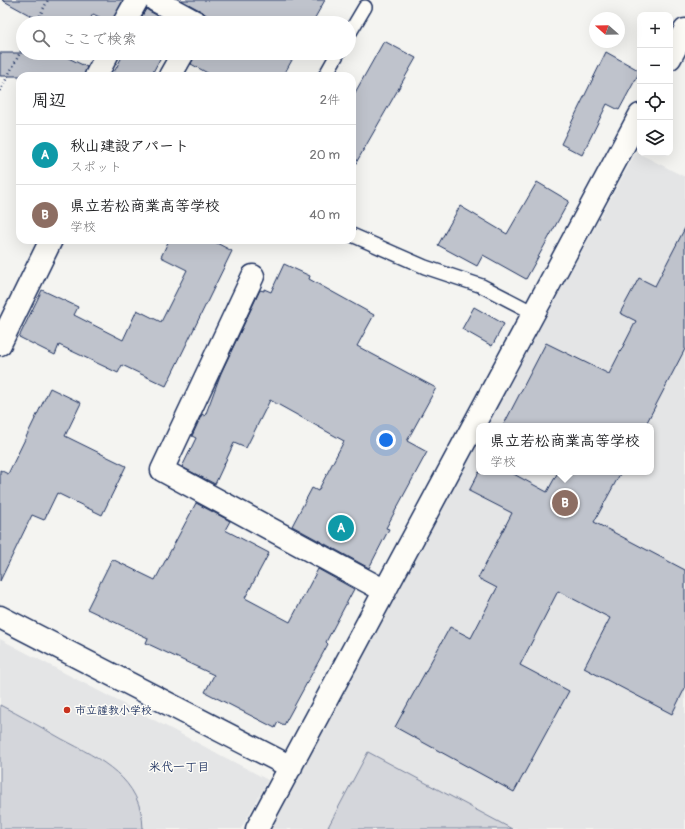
<!DOCTYPE html>
<html lang="ja">
<meta charset="utf-8">
<style>
:root{--surface:#fff;--page:#f6f6f6;--text:#202124;--muted:#757577;--line:#e0e0e0;--accent:#c8321e}
body{margin:0;font-family:Pangolin,"Klee One",sans-serif;background:var(--page);color:var(--text)}
.controls{position:absolute;right:12px;top:12px;display:grid;overflow:hidden;border-radius:8px;box-shadow:0 4px 16px #0002}
.controls button{width:36px;height:36px;display:grid;place-items:center;padding:0;border:0;border-bottom:1px solid var(--line);background:var(--surface);color:var(--text);font:20px sans-serif}
.compass{position:absolute;left:589px;top:12px;width:36px;height:36px;border-radius:50%;background:var(--surface);box-shadow:0 4px 16px #0002;rotate:290deg}
.you{position:absolute;left:386px;top:440px;width:14px;height:14px;margin:-10px;border:3px solid #fff;border-radius:50%;background:#1a73e8;box-shadow:0 0 0 6px #1a73e833}
.badge{display:grid;place-items:center;width:26px;height:26px;border-radius:50%;background:var(--accent);color:#fff;font-size:13px;font-weight:700}
.pin{position:absolute;translate:-50% -50%;border:2px solid #fff;box-shadow:0 1px 4px #0006}
.popup{position:absolute;left:476px;top:423px;width:178px;height:52px;box-sizing:border-box;display:grid;place-content:center;border-radius:8px;background:var(--surface);filter:drop-shadow(0 1px 3px #0005);font-size:13px;white-space:nowrap;color:var(--muted)}
.popup b{font-size:15px;color:var(--text)}
.popup::after{content:'';position:absolute;left:50%;top:100%;margin-left:-8px;border:8px solid transparent;border-top-color:var(--surface)}
.list{margin:0;padding:0;list-style:none}
h2{display:flex;justify-content:space-between;align-items:center;height:52px;margin:0;padding:0 16px;font-size:17px}
h2 small{font-size:13px;font-weight:400;color:var(--muted)}
.list li{display:grid;grid-template-columns:26px 1fr auto;gap:12px;align-items:center;box-sizing:border-box;height:60px;padding:0 16px;border-top:1px solid var(--line)}
.list b{display:block;font-size:15px;white-space:nowrap}
.list p{margin:0;font-size:13px;white-space:nowrap;color:var(--muted)}
.list em{font-size:13px;font-style:normal;color:var(--muted)}
.icon{flex:none;width:22px;height:22px;fill:none;stroke:currentColor;stroke-width:2;stroke-linecap:round;stroke-linejoin:round}
.map{position:relative;flex:none;width:685px;height:829px;overflow:hidden}
.search{position:absolute;background:var(--surface);box-shadow:0 4px 16px #0002;left:16px;top:16px;width:340px;height:44px;display:flex;align-items:center;gap:10px;box-sizing:border-box;padding:0 14px;border-radius:22px;color:var(--muted);font-size:15px}
.panel{position:absolute;background:var(--surface);box-shadow:0 4px 16px #0002;left:16px;top:72px;width:340px;height:172px;border-radius:12px}
.map>svg:first-child{display:block}
</style>
<div class="map">
<svg width="685" height="829" viewBox="0 0 685 829">
<rect width="100%" height="100%" fill="#f4f4f1"/>
<filter id="ink" filterUnits="userSpaceOnUse"><feTurbulence type="fractalNoise" baseFrequency=".025" numOctaves="2"/><feDisplacementMap in="SourceGraphic" scale="8" xChannelSelector="R" yChannelSelector="G"/><feConvolveMatrix kernelMatrix="1 2 1 2 8 2 1 2 1" color-interpolation-filters="sRGB"/></filter>
<g filter="url(#ink)">
<path fill="#e4e5e6" d="M636,152l49,25v652h-420l214,-390v33h172v-46h-165z
M0,639l268,141 -27,49h-241z"/>
<path fill="#d4d6db" stroke="#78829c" d="M0,705c21,11 41,22 62,34 38,20 80,39 81,90h-143z
M368,752l144,77h-185z"/>
<path fill="#bfc3cc" stroke="#1b2f5e" d="M2,0h121l-11,23 -19,-9 -5,9h-44z
M181,0h144l-13,23h-103l-1,-6 -5,-5z
M146,9l3,2 22,12h-33z
M384,41l32,17 -64,112v-72z
M606,52l34,19 -21,39 -12,-6 -25,51 -21,-11z
M0,53h58l29,14 -3,9h-84z
M124,53h39l-12,23h-39z
M195,53h101l-13,23h-70l-22,-12z
M537,182l32,19 -43,78 -43,-24 -6,11 -39,-21 22,-39 47,28z
M685,228v121l-40,77h-142l43,-83 63,31 27,-53 -16,-8 19,-35 16,8z
M169,240h42l21,11 -66,135 -44,-21 -4,8 -59,-28 -4,10 -36,-18 23,-47 36,17 -4,8 49,25 14,-30 24,12 26,-52 -26,-13z
M284,264l26,12 -1,3 65,36 -17,31 79,42 -29,53 20,11 -41,76 3,1 -20,39 -77,-42 20,-38 6,3 26,-50 -74,-41 -24,48 -12,-5 -19,41 -33,-17 14,-29 -4,-2 10,-22 3,2 16,-43 39,-83 4,1v-2l7,3z
M474,307l30,17 -12,22 -30,-17z
M50,388l31,15 -16,33 61,30 -24,49 -45,-22 -13,27 -12,-5 -32,66v-111l8,4z
M479,472h31l37,20 11,-20h63l-27,50 91,48v118l-13,26 -88,-46 26,-50 -52,-27 -38,74 49,26 -55,101 -119,-65 55,-100 21,11 26,-50 -19,-10 34,-65 -43,-22z
M196,503l34,18 -5,9 44,23 -24,45 45,24 28,-53 36,20 -28,53 2,2 -44,81 -6,-3 -3,6 -70,-36 9,-17 -68,-32 2,-5 -61,-29 25,-50 43,21z"/>
<g fill="none" stroke-linecap="round" stroke-linejoin="round">
<g stroke="#1b2f5e" stroke-width="16">
<path id="service" d="M349,34l16,-27
M325,76l13,-23
M352,235l73,32 57,19 52,27"/>
</g>
<g stroke="#1b2f5e" stroke-width="25">
<path id="minor" d="M155,0l42,23
M124,23l13,-23
M670,58l15,-28
M96,76l12,-23
M170,76l13,-23
M253,276l-91,194 223,121
M0,344l51,-104
M0,617l291,150
M257,829l383,-714"/>
</g>
<path stroke="#1b2f5e" stroke-width="2.5" stroke-dasharray="1 3" stroke-linecap="butt" d="M36,23l12,-23
M0,91l23,-44"/>
<use href="#service" stroke="#fdfcf7" stroke-width="13"/>
<use href="#minor" stroke="#fdfcf7" stroke-width="22"/>
</g>
</g>
<circle fill="#c8321e" stroke="#fdfcf7" stroke-width="1.5" cx="67" cy="710" r="4"/>
<g text-anchor="middle" stroke-width="3" stroke-linejoin="round" paint-order="stroke">
<g font-size="11" font-weight="bold" fill="#1b2f5e" stroke="#fdfcf7" text-anchor="start">
<text x="75" y="714">市立謹教小学校</text>
</g>
<g font-size="12" font-weight="bold" fill="#1b2f5e" stroke="#fdfcf7">
<text x="179" y="771">米代一丁目</text>
</g>
</g>
</svg>
<div class="controls">
<button>+</button>
<button>−</button>
<button><svg class="icon" aria-label="locate" viewBox="0 0 24 24"><circle cx="12" cy="12" r="6"/><path d="M12 2v4M12 18v4M2 12h4M18 12h4"/></svg></button>
<button><svg class="icon" aria-label="layers" viewBox="0 0 24 24"><path d="M12 4l9 5-9 5-9-5zM3 14l9 5 9-5"/></svg></button>
</div>
<svg class="compass" viewBox="-18 -18 36 36"><path d="M0-13l5 13h-10z" fill="#e53935"/><path d="M0 13l5-13h-10z" fill="#757577"/></svg>
<div class="you"></div>
<div class="pin badge" style="left:341px;top:528px;background:#0f9aa8">A</div>
<div class="pin badge" style="left:565px;top:503px;background:#8d6e63">B</div>
<div class="popup"><b>県立若松商業高等学校</b>学校</div>
<div class="search"><svg class="icon" aria-label="search" viewBox="0 0 24 24"><circle cx="10" cy="10" r="6"/><path d="M15 15l6 6"/></svg>ここで検索</div>
<section class="panel">
<h2>周辺<small>2件</small></h2>
<ul class="list">
<li><span class="badge" style="background:#0f9aa8">A</span><div><b>秋山建設アパート</b><p>スポット</p></div><em>20 m</em></li>
<li><span class="badge" style="background:#8d6e63">B</span><div><b>県立若松商業高等学校</b><p>学校</p></div><em>40 m</em></li>
</ul>
</section>
</div>
